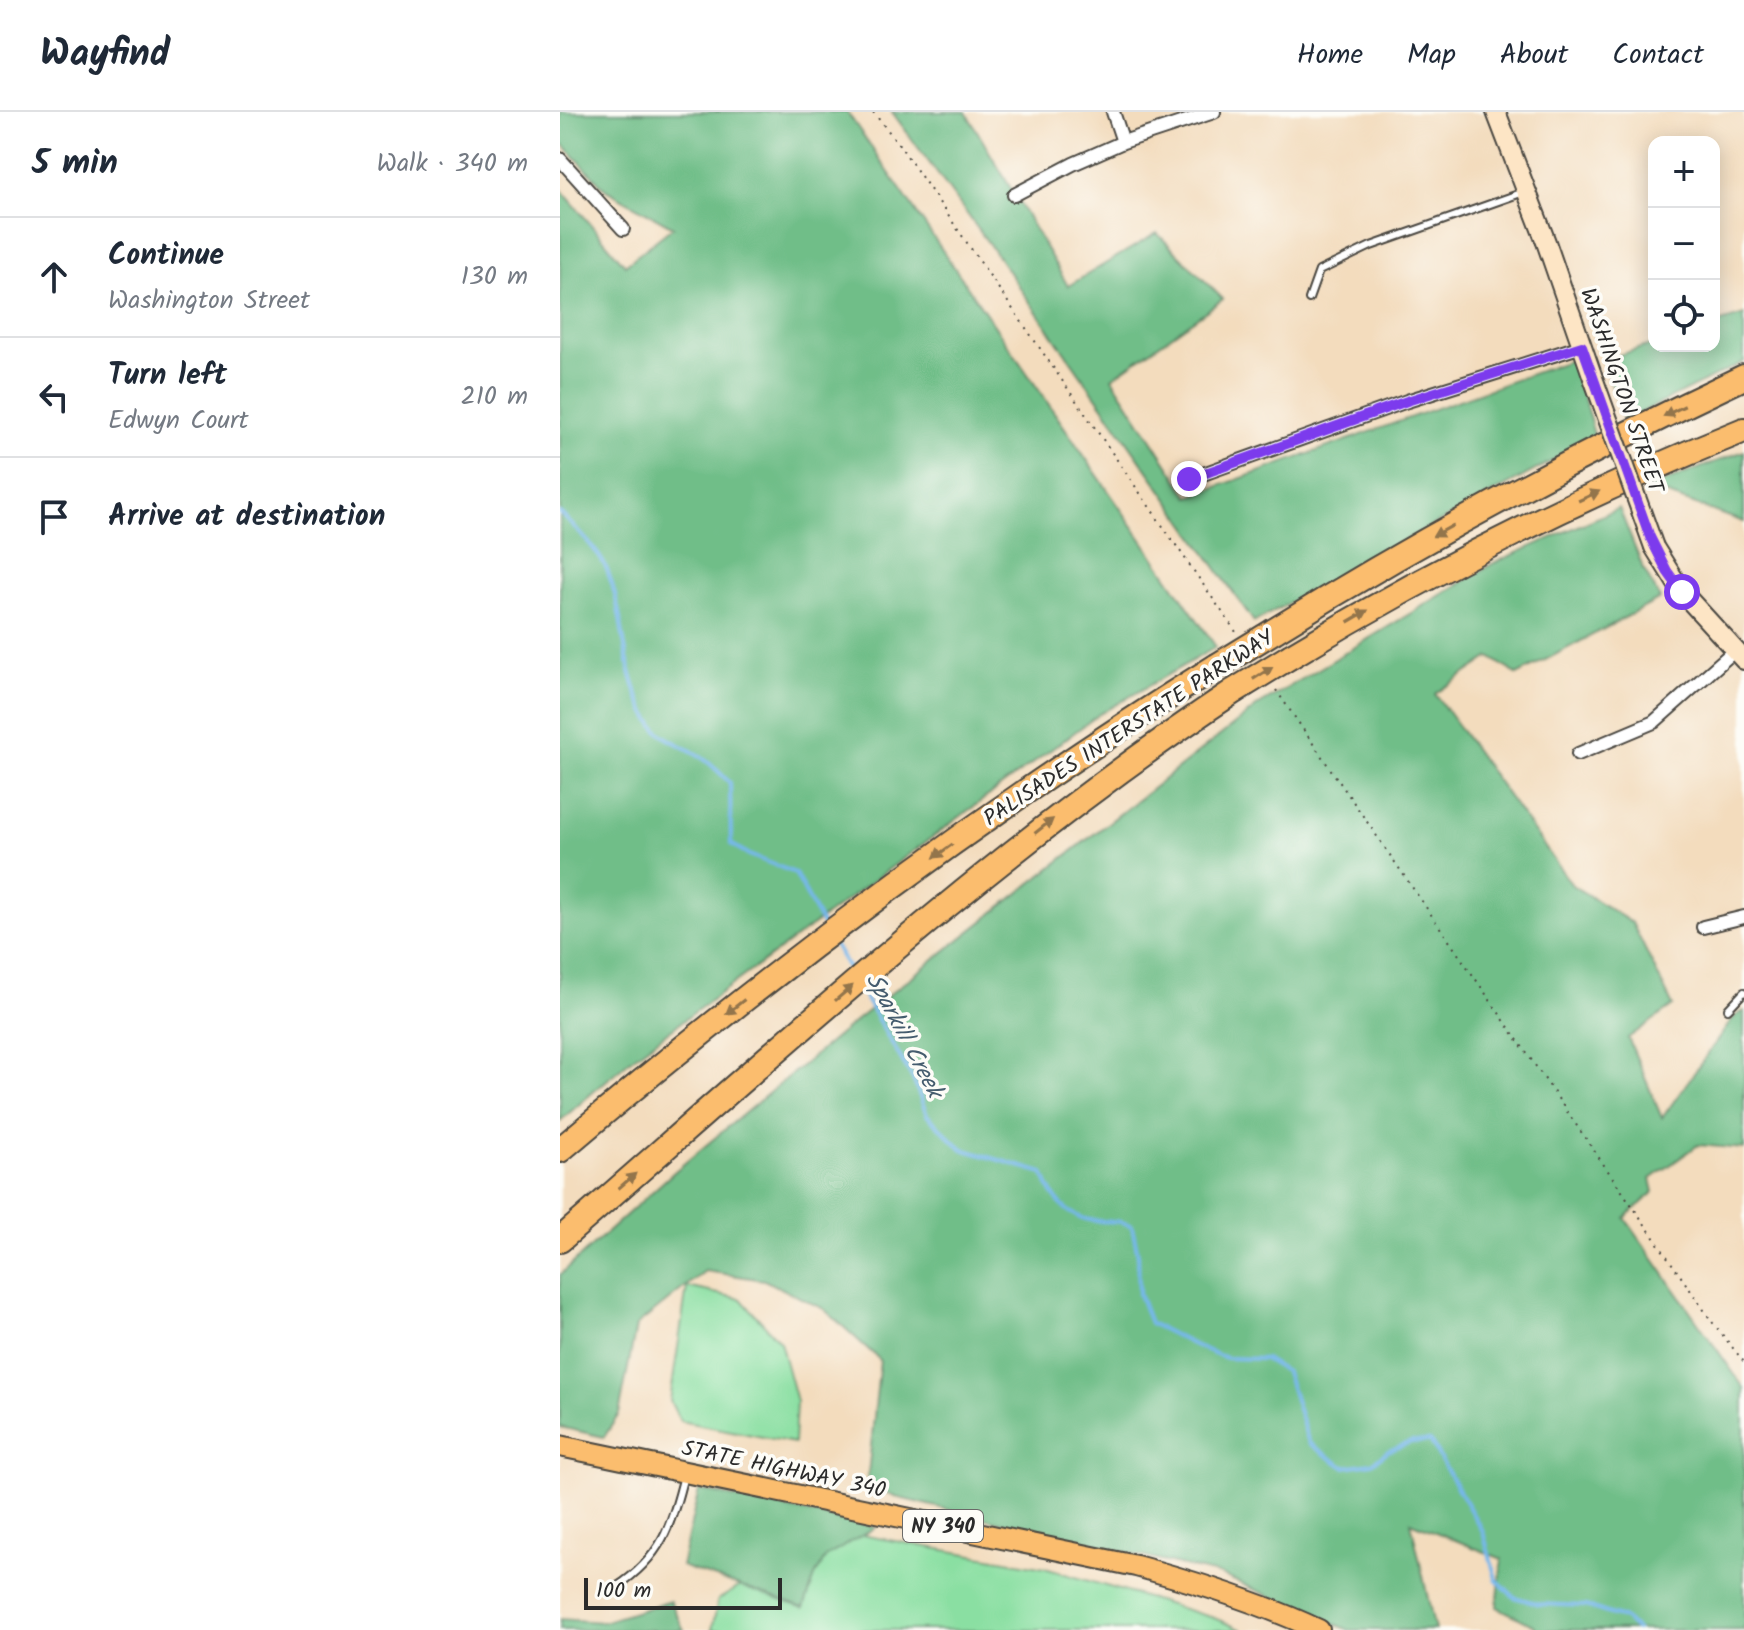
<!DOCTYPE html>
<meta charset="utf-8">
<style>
:root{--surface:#fff;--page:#f2f2f3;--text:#1f2937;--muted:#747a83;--line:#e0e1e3}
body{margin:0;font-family:Kalam,sans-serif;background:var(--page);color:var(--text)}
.controls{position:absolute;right:24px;top:24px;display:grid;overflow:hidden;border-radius:16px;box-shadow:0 4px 20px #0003}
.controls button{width:72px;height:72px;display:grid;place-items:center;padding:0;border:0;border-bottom:2px solid var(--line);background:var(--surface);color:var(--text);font:40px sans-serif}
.scale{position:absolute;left:24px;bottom:20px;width:198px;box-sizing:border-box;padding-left:8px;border:4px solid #2b2b2b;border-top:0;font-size:22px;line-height:28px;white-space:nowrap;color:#2b2b2b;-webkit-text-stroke:6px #fdfcf7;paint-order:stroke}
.stop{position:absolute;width:24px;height:24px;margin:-18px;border:6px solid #7c3aed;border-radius:50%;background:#fff}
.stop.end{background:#7c3aed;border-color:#fff;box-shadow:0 2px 8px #0008}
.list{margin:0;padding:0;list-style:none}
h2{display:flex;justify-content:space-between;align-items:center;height:104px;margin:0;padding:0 32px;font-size:34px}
h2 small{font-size:26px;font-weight:400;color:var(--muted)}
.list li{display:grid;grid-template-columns:52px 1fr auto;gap:24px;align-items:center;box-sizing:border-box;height:120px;padding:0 32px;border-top:2px solid var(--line)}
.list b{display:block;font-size:30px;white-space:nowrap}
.list p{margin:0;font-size:26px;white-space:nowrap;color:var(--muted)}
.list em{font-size:26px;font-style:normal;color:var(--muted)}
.icon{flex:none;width:44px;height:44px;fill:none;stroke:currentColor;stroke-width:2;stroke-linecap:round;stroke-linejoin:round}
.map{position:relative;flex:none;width:1184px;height:1518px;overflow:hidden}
header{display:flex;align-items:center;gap:48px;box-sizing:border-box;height:112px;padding:0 40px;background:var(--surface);border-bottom:2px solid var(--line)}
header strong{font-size:38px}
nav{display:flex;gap:44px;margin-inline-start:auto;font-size:28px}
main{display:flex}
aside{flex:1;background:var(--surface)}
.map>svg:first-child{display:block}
</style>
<header>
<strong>Wayfind</strong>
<nav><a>Home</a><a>Map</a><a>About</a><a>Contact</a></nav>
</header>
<main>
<aside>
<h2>5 min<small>Walk · 340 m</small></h2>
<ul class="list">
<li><svg class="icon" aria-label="ahead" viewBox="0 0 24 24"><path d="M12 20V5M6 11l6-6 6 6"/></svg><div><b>Continue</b><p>Washington Street</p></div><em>130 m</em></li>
<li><svg class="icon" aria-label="left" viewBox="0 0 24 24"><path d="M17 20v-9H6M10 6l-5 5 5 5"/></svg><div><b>Turn left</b><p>Edwyn Court</p></div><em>210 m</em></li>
<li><svg class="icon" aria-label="arrive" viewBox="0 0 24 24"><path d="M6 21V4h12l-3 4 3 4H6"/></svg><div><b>Arrive at destination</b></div></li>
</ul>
</aside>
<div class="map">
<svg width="1184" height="1518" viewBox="0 0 1184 1518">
<rect width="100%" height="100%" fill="#fdfcf7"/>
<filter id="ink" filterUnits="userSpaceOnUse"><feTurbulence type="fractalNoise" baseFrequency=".0125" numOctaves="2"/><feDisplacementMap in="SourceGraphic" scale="16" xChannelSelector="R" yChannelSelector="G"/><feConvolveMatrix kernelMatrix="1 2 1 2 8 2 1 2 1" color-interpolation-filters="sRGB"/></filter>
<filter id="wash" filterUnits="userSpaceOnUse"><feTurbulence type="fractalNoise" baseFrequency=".006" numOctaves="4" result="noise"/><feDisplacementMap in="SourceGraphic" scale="32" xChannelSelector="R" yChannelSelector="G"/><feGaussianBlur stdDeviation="1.8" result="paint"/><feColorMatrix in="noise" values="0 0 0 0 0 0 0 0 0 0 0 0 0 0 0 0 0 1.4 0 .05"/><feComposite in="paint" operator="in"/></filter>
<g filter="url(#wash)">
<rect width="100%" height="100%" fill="#f3dcbd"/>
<path fill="#8adfa2" stroke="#5a8566" stroke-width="2" d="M127,1175l54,12 39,43 16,59 -2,42 -114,-22 -10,-20z
M273,1418l212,38 169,50 29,12h-531l6,-30z"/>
<path fill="#6fbe88" stroke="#4d745a" stroke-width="2" d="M0,0h287l369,535 -118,68 -467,344 -71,62v-933l65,77 48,-38 -67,-37 -46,-49z
M332,0h74l102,174 89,-53 66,66 -111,79 77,119 384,-138 22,79 -341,184 -265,-378z
M1184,203v47l-120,59 -21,-61 51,-16v2h60v-22z
M1184,339v71l-96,-34z
M1059,396l24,60 17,31 -143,76 -27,-18 -55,37 137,191 60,38 41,83 -45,32 34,80 72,-101 10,-6v138l-46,-4 -47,34 3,13 -29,26 119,170v242h-209v-4l-38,-19 5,-48 -91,-37 24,108h-86l-128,-55 -326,-78 -28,-13 13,-124 -56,-51 -60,-29 -59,-9 -69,55 -17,88 -15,23 -44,-10v-152l115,-104 184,-153 400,-313 235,-142z
M139,1378l177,37 -50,30 -11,19 -11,32 -123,-42z
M110,1489l14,29h-124v-11l43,3z"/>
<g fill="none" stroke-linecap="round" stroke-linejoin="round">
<path stroke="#76b7eb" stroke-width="4" d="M0,401c17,17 37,35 47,57 19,47 14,99 39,143 17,30 26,25 52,42 12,7 22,18 32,28l1,61 18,11 46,18 29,55
M273,831l18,30
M301,879l52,88 14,36 35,34 81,24c9,26 24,45 53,48 14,1 24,-2 36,5l6,29 1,39 11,29 46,23 30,12 39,1 21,13 23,71 35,24 28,-4 16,-12 23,-9 19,-1 53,91 13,47 18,18 25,7 47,2 39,13 12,11"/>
</g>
</g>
<g filter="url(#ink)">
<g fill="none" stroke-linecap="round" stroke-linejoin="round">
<g stroke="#494641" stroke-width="10">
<path id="service" d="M749,187l10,-28 52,-25 153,-54
M1168,897l16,-17
M56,1475c45,-29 56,-62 68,-112"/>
</g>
<g stroke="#494641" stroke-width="16">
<path id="minor" d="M553,0l10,30
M0,47l63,70
M454,83l59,-31 50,-22 91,-30
M629,367l218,-78 175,-55
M1018,642l76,-32 81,-72
M1143,815l41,-10"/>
</g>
<g stroke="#494641" stroke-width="22">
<path id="secondary" d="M936,0l50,130 46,133
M1094,435l28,45 62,68"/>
</g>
<g stroke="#494641" stroke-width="24">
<path id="primary" d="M0,1334l576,120c63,17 123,36 183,64"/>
</g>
<g stroke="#494641" stroke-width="28">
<path id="motorway" d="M714,519c151,-94 309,-178 470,-254
M731,544c145,-88 296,-163 453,-226
M0,1038c207,-176 426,-340 657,-484
M0,1128c219,-191 432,-388 674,-549"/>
</g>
<path stroke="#494641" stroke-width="2" stroke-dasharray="2 6" stroke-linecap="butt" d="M313,0l25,31 338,489
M716,578l437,633 31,39"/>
<use href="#service" stroke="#fff" stroke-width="6"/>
<use href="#minor" stroke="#fff" stroke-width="12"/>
<use href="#secondary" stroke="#fde5c5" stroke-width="18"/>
<use href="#primary" stroke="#fbbd6e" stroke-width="20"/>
<use href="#motorway" stroke="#fbbd6e" stroke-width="24"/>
<g stroke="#494641" stroke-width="22" stroke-linecap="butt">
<path id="secondary-bridge" d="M1032,263l62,172"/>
</g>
<g stroke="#494641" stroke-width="28" stroke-linecap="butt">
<path id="motorway-bridge" d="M657,554l57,-35
M674,579l57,-35"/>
</g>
<use href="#secondary-bridge" stroke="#fde5c5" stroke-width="18"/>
<use href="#motorway-bridge" stroke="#fbbd6e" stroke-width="24"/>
</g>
<defs><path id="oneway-solid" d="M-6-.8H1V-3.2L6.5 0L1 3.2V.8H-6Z" transform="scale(2)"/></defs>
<g fill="#93744c">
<use href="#oneway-solid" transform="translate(1114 299) rotate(154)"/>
<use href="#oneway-solid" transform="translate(1029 384) rotate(-25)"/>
<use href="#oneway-solid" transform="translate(883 419) rotate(151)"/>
<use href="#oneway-solid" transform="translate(798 504) rotate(-30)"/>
<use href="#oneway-solid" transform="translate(703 561) rotate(-32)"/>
<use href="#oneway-solid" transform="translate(484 714) rotate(-38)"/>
<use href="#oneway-solid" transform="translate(383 739) rotate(144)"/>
<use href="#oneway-solid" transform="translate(284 881) rotate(-41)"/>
<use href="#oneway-solid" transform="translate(175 895) rotate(142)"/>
<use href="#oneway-solid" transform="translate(67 1069) rotate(-41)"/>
</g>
</g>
<g fill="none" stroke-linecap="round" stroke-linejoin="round" filter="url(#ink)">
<path stroke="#7c3aed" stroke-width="10" d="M629,367l218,-78 175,-55 68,191 17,34 15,21"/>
</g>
<g text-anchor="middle" stroke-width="7" stroke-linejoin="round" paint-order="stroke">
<rect fill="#fdfcf7" stroke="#6a6a68" stroke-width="2" x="343" y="1398" width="80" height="32" rx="6"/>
<g font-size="20" font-weight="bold" fill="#2b2b2b">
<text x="383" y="1421">NY 340</text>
</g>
<g font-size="22" fill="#2b2b2b" stroke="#fdfcf7">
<text transform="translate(1063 278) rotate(71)" y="8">WASHINGTON STREET</text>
<text transform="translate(568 615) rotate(-33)" y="8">PALISADES INTERSTATE PARKWAY</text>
<text transform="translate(224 1356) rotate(12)" y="8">STATE HIGHWAY 340</text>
</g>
<g font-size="24" font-style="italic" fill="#455c6e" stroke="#fdfcf7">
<text transform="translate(345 923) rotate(62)" y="8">Sparkill Creek</text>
</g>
</g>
</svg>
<div class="controls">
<button>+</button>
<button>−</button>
<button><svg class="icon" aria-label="locate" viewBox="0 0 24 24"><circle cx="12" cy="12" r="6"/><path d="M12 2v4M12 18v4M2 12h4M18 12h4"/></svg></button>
</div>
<div class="scale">100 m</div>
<div class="stop" style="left:1122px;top:480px"></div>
<div class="stop end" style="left:629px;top:367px"></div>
</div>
</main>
